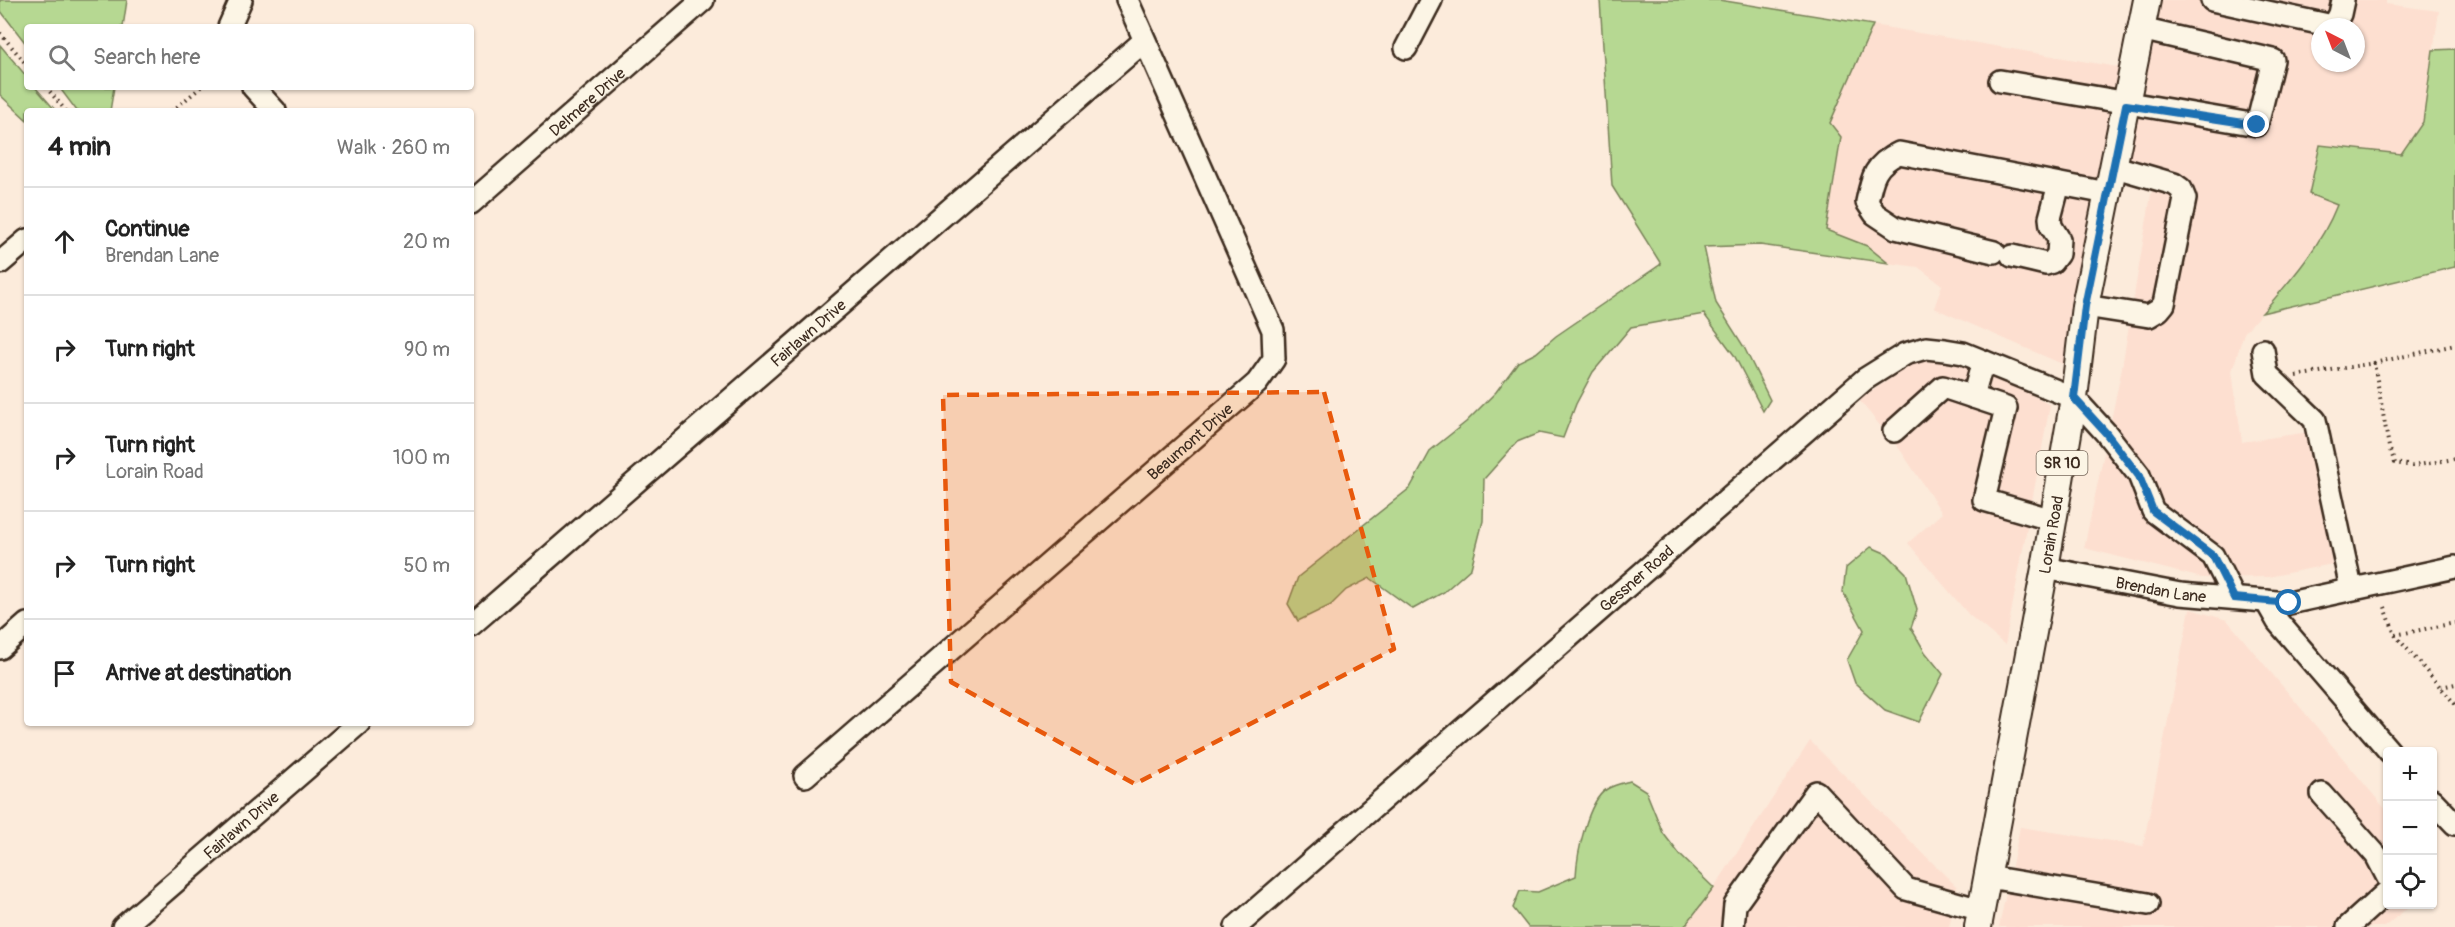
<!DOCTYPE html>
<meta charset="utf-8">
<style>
:root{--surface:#fff;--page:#f2f2f2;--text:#222;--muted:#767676;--line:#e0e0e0}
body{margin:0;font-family:Pangolin,sans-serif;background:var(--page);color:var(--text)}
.controls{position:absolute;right:18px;bottom:18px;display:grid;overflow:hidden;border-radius:6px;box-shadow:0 2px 4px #0004}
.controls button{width:54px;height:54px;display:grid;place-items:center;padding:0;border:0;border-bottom:2px solid var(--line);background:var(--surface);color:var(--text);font:30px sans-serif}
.compass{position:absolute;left:2311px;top:18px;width:54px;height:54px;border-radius:50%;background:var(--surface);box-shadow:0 2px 4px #0004;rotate:318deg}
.stop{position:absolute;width:18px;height:18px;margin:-14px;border:4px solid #1f6fb2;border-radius:50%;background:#fff}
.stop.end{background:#1f6fb2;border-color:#fff;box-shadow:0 2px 6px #0008}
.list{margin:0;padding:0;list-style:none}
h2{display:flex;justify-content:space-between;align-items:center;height:78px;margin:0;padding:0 24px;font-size:26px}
h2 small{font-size:20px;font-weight:400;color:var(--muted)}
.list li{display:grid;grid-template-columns:39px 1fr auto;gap:18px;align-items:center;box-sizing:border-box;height:108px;padding:0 24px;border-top:2px solid var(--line)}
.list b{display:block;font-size:22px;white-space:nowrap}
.list p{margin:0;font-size:20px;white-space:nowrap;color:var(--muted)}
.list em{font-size:20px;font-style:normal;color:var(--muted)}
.icon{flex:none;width:33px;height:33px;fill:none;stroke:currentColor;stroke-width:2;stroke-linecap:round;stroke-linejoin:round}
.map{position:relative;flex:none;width:2455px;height:927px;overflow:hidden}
.search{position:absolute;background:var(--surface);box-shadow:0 2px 4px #0004;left:24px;top:24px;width:450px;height:66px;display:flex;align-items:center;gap:15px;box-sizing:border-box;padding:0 21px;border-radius:6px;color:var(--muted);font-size:22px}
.panel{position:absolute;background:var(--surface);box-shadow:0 2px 4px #0004;left:24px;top:108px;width:450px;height:618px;border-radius:6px}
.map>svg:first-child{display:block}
</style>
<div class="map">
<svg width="2455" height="927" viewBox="0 0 2455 927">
<rect width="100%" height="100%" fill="#fcebdb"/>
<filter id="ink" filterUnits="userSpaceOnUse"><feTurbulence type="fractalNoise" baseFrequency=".0167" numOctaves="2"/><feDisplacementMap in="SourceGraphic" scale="12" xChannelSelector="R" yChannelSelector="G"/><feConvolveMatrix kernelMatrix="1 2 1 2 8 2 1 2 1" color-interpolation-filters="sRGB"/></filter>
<g filter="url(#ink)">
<path fill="#fddfd0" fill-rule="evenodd" d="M2154,0h232v4l53,7 -16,111 -22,32 -92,39 29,12 -10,23 -42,57 -42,48 -12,38 10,71 67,-10 23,132 -64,13 -66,1 -118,-30 37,-175 34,-202 -35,-12zM2320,27h36v36h-36z
M1873,25l250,43 -56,298 -133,-58 8,-23 -24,-18 -30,-4 -21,-17 -41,-16 15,-93 -11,-14z
M1935,361l26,2 67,30 22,12 -45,240 -36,-30 -61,-72 34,-30 -41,-62 -42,-51 56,-38z
M2190,609l37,11 160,191 1,93 23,1 -27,22h-385l21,-100 123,19z
M1810,741l147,146 -8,40h-265l30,-39z"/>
<path fill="#b6d892" stroke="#788158" stroke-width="1.5" d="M0,0h127l-4,27h-96v18l-27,-35z
M1600,0h119l154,25 -43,98 11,14 -15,93 41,16 21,17 -128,-18 -56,2 12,56 28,44 26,53 -7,11 -29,-56 -30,-41 -73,13 -38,45 -17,32 -13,34 -24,-5 -22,9 -33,37 -1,42 -12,47 -27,24 -31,17 -43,-31 -24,12 -15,15 -33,16 -10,-17 10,-27 112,-89 21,-38 35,-28 30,-30 22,-30 18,-9 20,-17 105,-72 -49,-78z
M0,45l27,32v10h8l21,24h-29v9l-27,-25z
M2455,49v218l-193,46c29,-33 59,-67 75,-108l-28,-11 11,-49 81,9 22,-32 10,-72z
M59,87h55l-4,24h-33z
M1871,547l16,7 19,19 11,37 -6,18 14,24 18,22 -24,48 -34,-12 -30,-27 -8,-23 17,-30 -21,-38 3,-24z
M1630,781l16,10 17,42 17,22 34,33 -30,39h-156l-15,-19 7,-17 18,1 38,-16c1,-21 11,-75 31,-87 7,-4 16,-6 23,-8z"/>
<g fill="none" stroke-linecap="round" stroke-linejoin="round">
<g stroke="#3b2a1e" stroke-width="26">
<g id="minor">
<path d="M2212,0l116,25h6l6,-11 3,-14"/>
<path d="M229,27l12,-27"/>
<path d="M1406,48l25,-48"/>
<path d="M2000,81l257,44 16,-65 -132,-31"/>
<path d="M253,87l22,24"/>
<path id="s1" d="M471,203l232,-203"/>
<path d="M1994,252l-98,-24 -21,-14 -8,-12c5,-25 8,-38 32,-49l208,40"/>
<path d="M2012,256l34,8 6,-2 6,-8 1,-15 -8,-13 -1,-8 9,-34"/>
<path d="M0,263l27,-23"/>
<path d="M2085,306l64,10 10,-6 5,-6 21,-105 -4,-10 -7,-5 -62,-18"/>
<path d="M2263,350l4,24 48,46 36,168"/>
<path d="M1973,397l10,-36"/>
<path d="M1894,431l49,-44 63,21 -22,92 69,20"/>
<path id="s2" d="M2045,568l135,26 109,9 166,-36"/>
<path d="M2266,601l12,21 112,130"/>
<path id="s3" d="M471,625l673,-584"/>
<path d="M0,648l27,-24"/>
<path id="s4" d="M805,776l452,-393 17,-24 -1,-29 -146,-330"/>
<path d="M2322,794l54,61 12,23"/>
<path d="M2432,800l23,24"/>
<path d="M1988,877l160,27"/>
<path id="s5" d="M123,927l236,-204"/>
<path id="s6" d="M1236,927l629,-548 40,-25 21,-6 19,2 18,3 111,45 32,35 33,42 14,36 60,45 21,42"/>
<path d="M1733,927l2,-22 81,-113 90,97 75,21"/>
<path d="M2348,927l40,-36"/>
</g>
</g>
<g stroke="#3b2a1e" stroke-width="30">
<g id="major">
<path id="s7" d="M1978,927l67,-359 29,-170 11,-92 62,-306"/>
</g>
</g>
<path stroke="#3b2a1e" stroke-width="4" stroke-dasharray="1.5 4.5" stroke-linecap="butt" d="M0,33l27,32
M46,87l20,24
M172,111l29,-24
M2374,363l81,-18
M2296,376l78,-13 15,84 6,16 17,3 43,-7
M2385,607l10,28 60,-12
M2395,635l60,69
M2441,687l14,-3"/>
<use href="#minor" stroke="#fcf5e5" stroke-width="21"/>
<use href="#major" stroke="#fcf5e5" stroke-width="26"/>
</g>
</g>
<g fill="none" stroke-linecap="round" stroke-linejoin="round" filter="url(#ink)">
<path stroke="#1f6fb2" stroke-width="8" d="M2257,125l-131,-20 -41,201 -11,92 32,35 33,43 14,35 60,45 21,42 55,5"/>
</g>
<path fill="#e8590c" fill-opacity="0.2" stroke="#e8590c" stroke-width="4.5" stroke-dasharray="12 8" stroke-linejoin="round" d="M1324,392l70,257 -259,135 -184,-102 -8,-287z"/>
<g text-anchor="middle" stroke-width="5" stroke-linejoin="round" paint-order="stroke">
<rect fill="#fcf5e5" stroke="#75675a" stroke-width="1.5" x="2036.5" y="451" width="51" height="24" rx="4.5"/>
<g font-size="15" font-weight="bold" fill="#3b2a1e">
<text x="2062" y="468">SR 10</text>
</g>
<g font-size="16" fill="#3b2a1e" stroke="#fcf5e5">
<text dy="6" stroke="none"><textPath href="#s1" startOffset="154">Delmere Drive</textPath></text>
<text dy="6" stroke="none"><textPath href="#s3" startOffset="446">Fairlawn Drive</textPath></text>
<text dy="6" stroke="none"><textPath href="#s4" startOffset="510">Beaumont Drive</textPath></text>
<text dy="6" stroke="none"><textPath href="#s7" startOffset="399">Lorain Road</textPath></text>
<text dy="6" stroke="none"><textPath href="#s6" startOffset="531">Gessner Road</textPath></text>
<text dy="6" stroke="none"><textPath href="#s2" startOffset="118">Brendan Lane</textPath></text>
<text dy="6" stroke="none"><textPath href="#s5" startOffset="156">Fairlawn Drive</textPath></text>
</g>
</g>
</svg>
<div class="controls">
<button>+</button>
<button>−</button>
<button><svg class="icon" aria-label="locate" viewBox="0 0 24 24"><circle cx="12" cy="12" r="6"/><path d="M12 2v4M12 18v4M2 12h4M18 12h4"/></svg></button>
</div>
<svg class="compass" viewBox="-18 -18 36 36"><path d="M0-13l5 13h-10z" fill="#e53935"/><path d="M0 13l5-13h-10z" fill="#767676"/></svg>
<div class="stop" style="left:2289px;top:603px"></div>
<div class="stop end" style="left:2257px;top:125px"></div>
<div class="search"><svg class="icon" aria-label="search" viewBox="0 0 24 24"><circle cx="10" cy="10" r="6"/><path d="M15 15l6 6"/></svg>Search here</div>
<section class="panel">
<h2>4 min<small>Walk · 260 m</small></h2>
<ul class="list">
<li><svg class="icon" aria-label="ahead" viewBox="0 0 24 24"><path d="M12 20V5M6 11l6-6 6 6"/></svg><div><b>Continue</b><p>Brendan Lane</p></div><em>20 m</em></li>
<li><svg class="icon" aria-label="right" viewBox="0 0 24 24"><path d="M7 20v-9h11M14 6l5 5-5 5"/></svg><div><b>Turn right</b></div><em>90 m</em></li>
<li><svg class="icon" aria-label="right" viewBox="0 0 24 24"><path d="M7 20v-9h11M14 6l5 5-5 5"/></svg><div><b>Turn right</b><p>Lorain Road</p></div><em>100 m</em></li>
<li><svg class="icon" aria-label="right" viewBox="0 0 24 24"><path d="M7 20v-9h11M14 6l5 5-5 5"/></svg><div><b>Turn right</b></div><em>50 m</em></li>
<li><svg class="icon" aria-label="arrive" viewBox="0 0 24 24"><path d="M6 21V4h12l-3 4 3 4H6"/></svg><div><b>Arrive at destination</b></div></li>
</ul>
</section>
</div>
